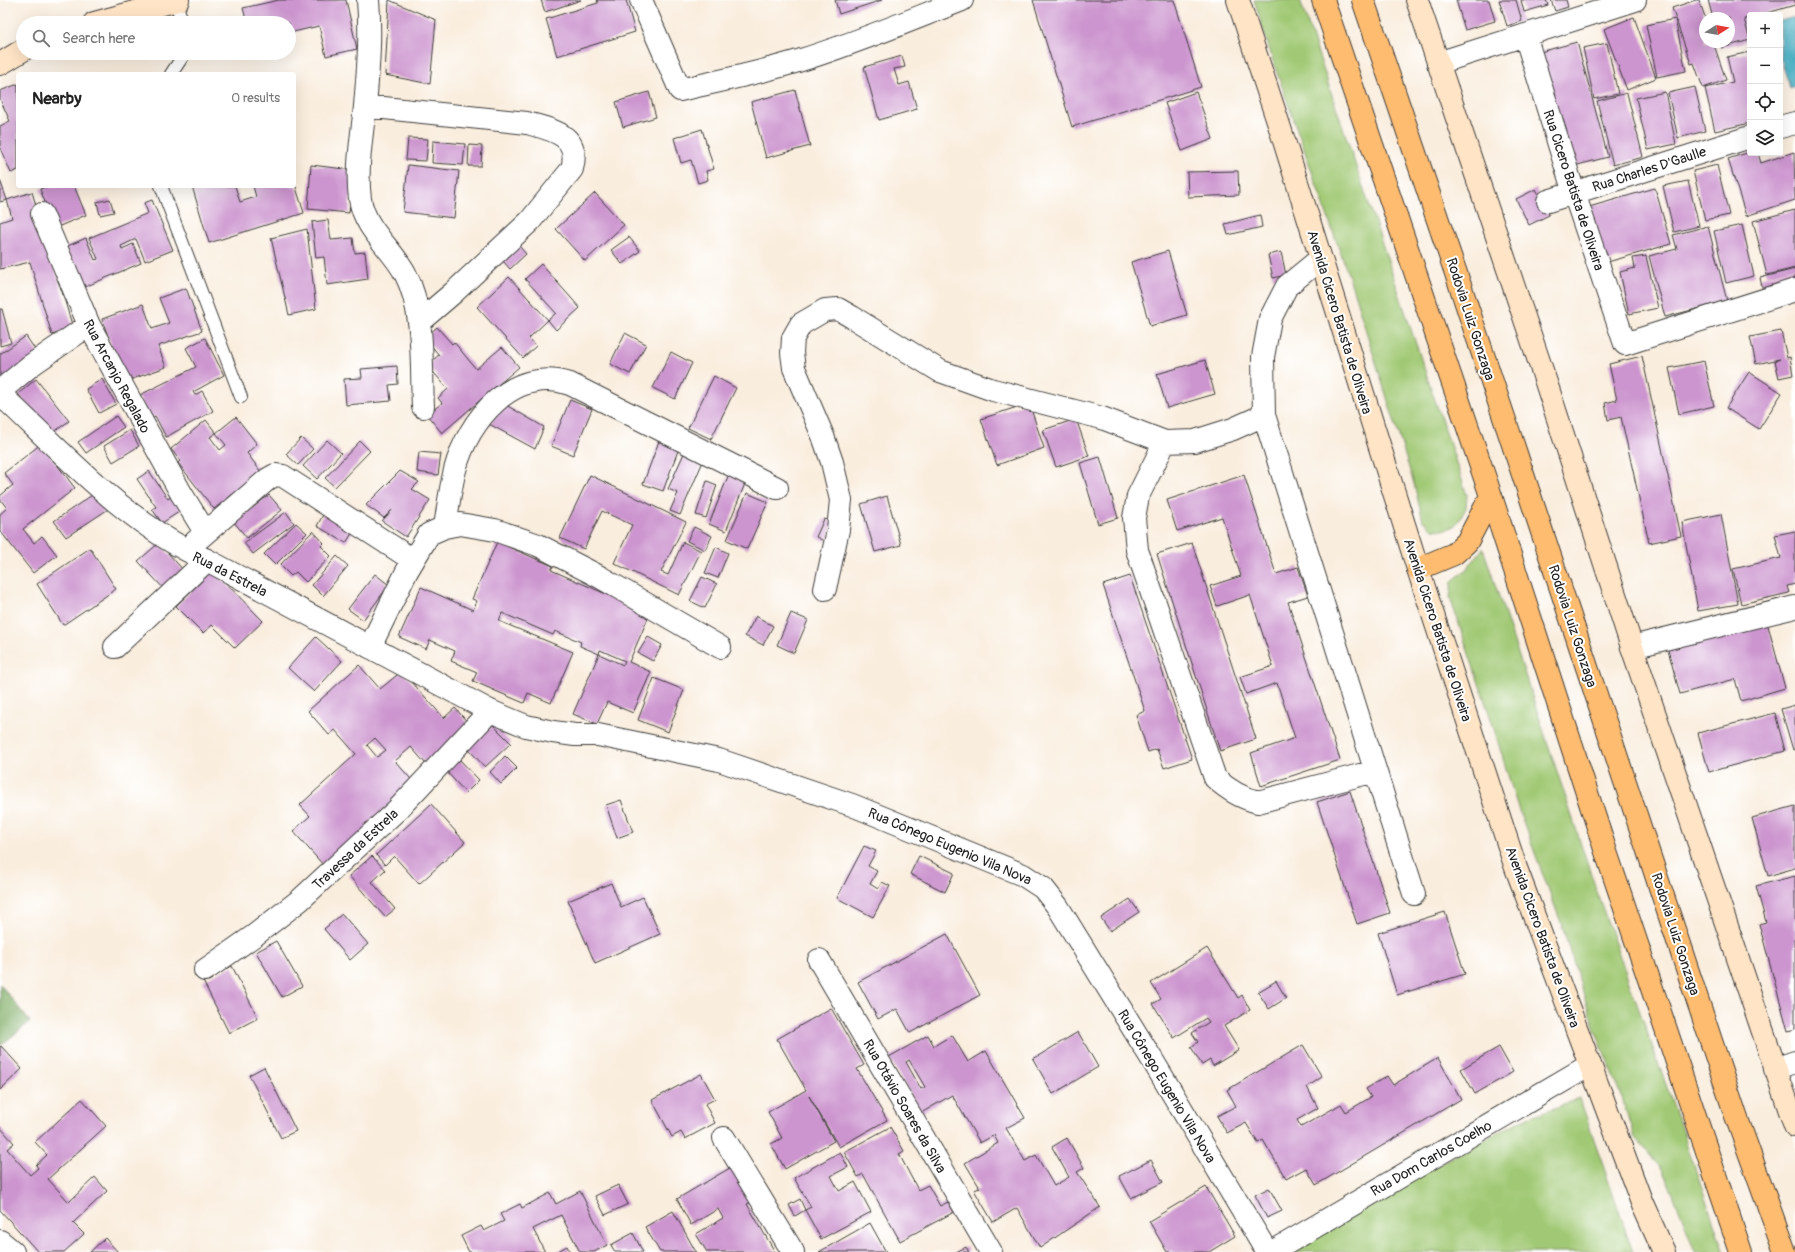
<!DOCTYPE html>
<meta charset="utf-8">
<style>
:root{--surface:#fff;--page:#f2f2f2;--text:#222;--muted:#767676;--line:#e0e0e0}
body{margin:0;font-family:Pangolin,sans-serif;background:var(--page);color:var(--text)}
.controls{position:absolute;right:12px;top:12px;display:grid;overflow:hidden;border-radius:4px;box-shadow:0 4px 16px #0002}
.controls button{width:36px;height:36px;display:grid;place-items:center;padding:0;border:0;border-bottom:1px solid var(--line);background:var(--surface);color:var(--text);font:20px sans-serif}
.compass{position:absolute;left:1699px;top:12px;width:36px;height:36px;border-radius:50%;background:var(--surface);box-shadow:0 4px 16px #0002;rotate:79deg}
.list{margin:0;padding:0;list-style:none}
h2{display:flex;justify-content:space-between;align-items:center;height:52px;margin:0;padding:0 16px;font-size:17px}
h2 small{font-size:13px;font-weight:400;color:var(--muted)}
.icon{flex:none;width:22px;height:22px;fill:none;stroke:currentColor;stroke-width:2;stroke-linecap:round;stroke-linejoin:round}
.map{position:relative;flex:none;width:1795px;height:1252px;overflow:hidden}
.search{position:absolute;background:var(--surface);box-shadow:0 4px 16px #0002;left:16px;top:16px;width:280px;height:44px;display:flex;align-items:center;gap:10px;box-sizing:border-box;padding:0 14px;border-radius:22px;color:var(--muted);font-size:15px}
.panel{position:absolute;background:var(--surface);box-shadow:0 4px 16px #0002;left:16px;top:72px;width:280px;height:116px;border-radius:4px}
.map>svg:first-child{display:block}
</style>
<div class="map">
<svg width="1795" height="1252" viewBox="0 0 1795 1252">
<rect width="100%" height="100%" fill="#fff"/>
<filter id="ink" filterUnits="userSpaceOnUse"><feTurbulence type="fractalNoise" baseFrequency=".025" numOctaves="2"/><feDisplacementMap in="SourceGraphic" scale="8" xChannelSelector="R" yChannelSelector="G"/><feConvolveMatrix kernelMatrix="1 2 1 2 8 2 1 2 1" color-interpolation-filters="sRGB"/></filter>
<filter id="wash" filterUnits="userSpaceOnUse"><feTurbulence type="fractalNoise" baseFrequency=".012" numOctaves="4" result="noise"/><feDisplacementMap in="SourceGraphic" scale="16" xChannelSelector="R" yChannelSelector="G"/><feGaussianBlur stdDeviation="0.9" result="paint"/><feColorMatrix in="noise" values="0 0 0 0 0 0 0 0 0 0 0 0 0 0 0 0 0 1.4 0 .05"/><feComposite in="paint" operator="in"/></filter>
<g filter="url(#wash)">
<rect width="100%" height="100%" fill="#f9eddd"/>
<path fill="#a1c974" stroke="#5e7248" d="M1254,0h46l167,495 -1,13 -7,13 -6,6 -10,3 -10,-1 -10,-8 -9,-37 -64,-204 -76,-216z
M1483,548l117,353 74,206 50,145h-29l-22,-59 -13,-28 -26,-28 -14,-46 -25,-61 -35,-110 -42,-112 -28,-92 -40,-118 2,-17 15,-12z
M1580,1099l53,153h-345l139,-82 101,-53z"/>
<path fill="#80ad66" stroke="#4e6441" d="M0,984l30,38 -30,24z"/>
<path fill="#44aec3" stroke="#306570" d="M1795,17v69l-5,2 -10,-31v-36z"/>
<g id="blocks">
<path fill="#cc95cf" fill-rule="evenodd" d="M279,0h67l11,49 -31,7 -7,-30 -30,7v-10h-42l-4,-15z
M389,0l47,20 -6,64 -45,-9z
M541,0h40l-36,12z
M597,0h29l9,32 -78,24 -11,-37 52,-16z
M835,0h47l-43,14z
M1033,0h141l27,87 -129,40z
M1456,0h33l6,21 -30,9z
M1499,0h17l6,21 -15,5z
M1521,0h25l2,5 -24,7z
M1551,0h15l2,7 -13,4z
M1696,0h3l6,17v25h8l13,38 -23,8 -9,-25 -3,1 -19,-56z
M1708,0h87v5l-35,10h-10v3l-6,1 6,21 -29,8 -2,-6h10v-24h-16z
M1634,17l22,61 -29,12 -23,-61z
M1675,19l11,52 -29,6 -11,-52z
M1577,42l31,115 -38,10 -30,-115z
M1607,43l11,51 -24,5 -11,-51z
M1750,52v71l-35,8 -10,-43 28,-6 -6,-25z
M902,56l3,11 -11,2 5,16 10,-3 8,27 -38,11 -15,-53z
M18,84v86l-7,3 -11,-25v-22l10,-5 -10,-22v-8z
M1695,87l10,44 -27,7 -10,-45z
M795,90l15,56 -44,12 -15,-56z
M649,92l7,25 -33,10 -7,-25z
M1196,92l17,47 -31,12 -17,-48z
M1665,92l11,52 -28,6 -12,-52z
M1627,93l16,64 -30,8 -16,-64z
M702,129l12,40 -8,2 2,9 -10,3 -7,-23 -10,3 -7,-25z
M408,138l20,1 -2,22 -20,-1z
M433,141l32,3 -2,21 -31,-2z
M469,145l13,1 -1,20h-13z
M1750,152l8,1 3,10 33,-11 1,48 -49,16 -18,-57z
M311,165l42,5 -4,43 -41,-4z
M408,165l51,6 -5,47 -51,-6z
M1717,165l12,50 -24,5 -12,-49z
M1238,171l1,24 -51,2 -1,-25z
M0,180l7,20 -7,2z
M294,181l10,32 -95,30 -17,-57h43l5,16 16,-5 -3,-11h41z
M1688,181l11,45 -25,6 -11,-46z
M48,186h26l12,29 -31,13 -15,-39z
M1655,188l16,56 -67,19 -15,-56z
M1536,189l13,26 -20,10 -13,-26z
M32,192l41,136 -21,7 -22,-73 -30,7v-47l12,-4 -5,-18z
M595,193l29,32 -39,36 -29,-32z
M110,199l4,13 -14,3 -3,-13z
M152,200l21,50 -28,11 -9,-22 -15,7 1,3 11,-5 8,19 -61,26 -17,-41 23,-10 9,22 3,-1 -9,-21 59,-25 -4,-10z
M1795,210v58l-28,7 -14,-54z
M1260,215l2,12 -34,8 -3,-11z
M328,220l3,20 22,-2 2,15 10,-1 3,27 -41,6 -3,-28 -8,1 -4,-36z
M1742,225l12,51 -28,7 -12,-52z
M1708,226l19,75 -62,16 -16,-61 28,-7 -4,-14z
M307,229l9,80 -27,6 -18,-77z
M629,237l11,14 -18,13 -11,-14z
M519,246l7,8 -16,15 -7,-8z
M1168,251l19,64 -37,11 -19,-64z
M1281,252l5,23 -13,3 -5,-23z
M1646,256l12,52 -29,6 -9,-42 15,-4 -2,-10z
M541,264l39,44 -24,22 -8,-10 8,-7 -31,-34z
M1795,269v13l-32,9 -3,-13z
M509,277l39,43 -19,18 7,8 -13,12 -46,-51z
M186,288l16,43 -44,15 8,21 -42,15 -22,-63 41,-15 9,25 17,-6 -10,-25z
M0,309h2l9,34 -11,3z
M437,327l15,17 2,-2 22,27 26,-22 17,20 -77,66 -15,-18 15,-12 -4,-5 10,-9 -21,-24 12,-10 -14,-17z
M1781,331l6,27 3,-1 3,18 -14,3 -4,-17 5,-2 -24,5 -6,-27z
M625,333l21,11 -16,30 -20,-10z
M26,336l12,18 -38,27v-27z
M205,338l19,37 -31,17 2,3 7,-4 11,20 -47,26 -11,-21 -5,3 -12,-23 58,-29 -10,-19z
M671,352l21,11 -17,36 -22,-11z
M1642,356l39,180 -32,7 -28,-126 -13,3 -3,-17 12,-3 -8,-36z
M1205,360l10,34 -48,14 -10,-34z
M1704,361l10,45 -35,8 -10,-46z
M397,366l1,18 -9,1 2,16 -45,4 -2,-26 18,-1 -1,-9z
M1749,372l33,21 -23,36 -33,-21z
M714,376l22,12 -25,51 -23,-11z
M36,379l33,42 -19,14 -32,-41z
M102,379l14,25 -17,9 -13,-24z
M570,400l22,9 -19,46 -22,-9z
M1029,403l15,45 -47,17 -16,-46z
M506,405l38,22 -9,22 -46,-25z
M116,416l8,11 -38,26 -8,-11z
M236,417l21,27 -10,9 14,19 -47,37 -36,-46 2,-2 -9,-12 35,-29 10,13zM216,433l10,12 -6,5 -10,-13z
M1076,419l13,37 -33,11 -13,-37z
M130,430l9,16 -26,16 -9,-16z
M301,438l12,11 -15,16 -12,-11z
M327,440l14,13 -24,26 -14,-13z
M360,441l10,10 -35,36 -10,-9z
M659,441l20,7 -16,43 -20,-7z
M41,444l34,44 -52,41 11,14 8,-7 15,19 -24,18 -32,-41 -1,1v-19l7,-6 -7,-9v-3l13,-11 -9,-12z
M685,451l19,8 -24,56 -10,-4 8,-18 -10,-4z
M419,452l22,2 -3,21 -21,-3z
M1100,457l18,61 -20,6 -18,-61z
M149,471l19,28 4,-3 10,14 -20,13 -10,-14 4,-2 -19,-28z
M400,471l19,11 -7,7 18,11 -24,37 -24,-16 10,-11 -8,8 -18,-13z
M729,474l17,7 -20,50 -17,-7z
M590,475l96,47 -25,50 7,3 15,-33 18,9 -22,44 -65,-32 18,-38 -30,-14 -18,38 -24,-11z
M1244,475l32,99 22,-7 10,29 -20,6 52,158 -79,26 -10,-33 44,-15 -18,-55 -31,11 -6,-17 33,-11 -23,-71 -33,11 -7,-20 31,-10 -19,-59 -45,14 -10,-31z
M707,481l10,4 -11,33 -10,-3z
M98,491l12,17 -44,29 -12,-16z
M747,493l21,9 -21,47 -20,-9z
M269,495l13,15 -35,28 -13,-16z
M887,496l14,49 -26,7 -14,-48z
M286,512l8,11 -41,31 -9,-11z
M324,513l30,17 -8,13 -29,-17z
M1721,514l17,90 -40,7 -16,-89z
M824,519l10,3 -8,20 -10,-5z
M296,523l11,10 -32,32 -11,-11z
M694,527l18,9 -7,14 -18,-9z
M313,531l11,12 -3,3 10,10 -25,26 -10,-10 -5,4 -11,-11z
M1795,531v53l-8,2 2,7 -48,11 -8,-35 48,-11 -6,-23z
M497,542l56,24 -2,4 71,31 30,8 -23,53 22,10 -18,41 -26,-11 -10,22 -24,-10 26,-60 24,11 2,-4 -25,-11 -1,4 -19,-8 1,-4 -26,-11 -2,4 -51,-22 -3,8 74,31 -22,51 -23,-10 -4,10 -26,-11 -25,-11 4,-9 -26,-11 4,-10 -25,-11 -4,9 -27,-12 22,-50 52,23 4,-9 -5,-2z
M159,543l26,29 -20,18 -27,-29z
M1192,543l64,196 -36,12 -63,-197z
M716,547l12,6 -10,25 -13,-5z
M90,548l26,41 -53,36 -26,-41z
M337,556l11,10 -25,30 -11,-11z
M213,570l50,51 -28,27 -23,-23 -9,8 -27,-27z
M375,574l14,11 -26,35 -15,-11z
M1130,576l62,183 -28,9 -7,-19 -9,3 -12,-37 9,-4 -42,-126z
M702,577l15,7 -12,24 -15,-7z
M791,613l17,7 -14,33 -17,-8z
M756,616l17,10 -10,19 -18,-9z
M1767,622l18,66 -44,13 -6,-22 -55,15 -12,-44z
M316,637l26,24 -28,31 -26,-24z
M648,637l14,8 -9,16 -15,-8z
M359,665l21,24 22,-18 42,47 11,-10 15,17 -44,39 -15,-17 -16,14 22,25 -92,81 -32,-36 17,-15 -10,-11 56,-51 -21,-24 -6,5 -21,-24zM375,738l11,12 -9,7 -10,-12z
M654,678l30,12 -16,42 -30,-12z
M1795,705v44l-2,1 -12,-41z
M1775,713l10,38 -76,21 -11,-39z
M493,725l18,18 -26,24 -17,-18z
M505,756l12,12 -16,16 -11,-12z
M459,759l20,21 -13,13 -20,-22z
M1350,791l40,122 -33,11 -40,-122z
M621,800l12,32 -16,6 -11,-33z
M431,804l34,38 -46,42 -25,-28 -9,9 -9,-10z
M1795,806v62l-27,8 -16,-58z
M864,846l12,5 -8,15 9,5 -7,13 8,5 4,-7 8,4 -17,31 -36,-19z
M372,856l13,14 -13,12 23,27 -10,8 -36,-41z
M919,856l35,17 -9,19 -35,-18z
M1795,876v153l-7,2 -29,-107 7,-2 -10,-36z
M611,883l10,24 22,-10 17,37 -65,29 -27,-62z
M1130,899l9,13 -29,19 -9,-13z
M1445,912l20,62 -68,21 -19,-62z
M342,914l26,30 -18,16 -26,-31z
M947,934l33,61 -70,38 -13,-24 -19,10 -20,-37z
M276,941l26,45 -20,11 -26,-45z
M1207,948l31,50 4,-3 8,15 -26,16 15,24 -26,16 -3,-6 -8,5 -11,-18 7,-5 -6,-9 17,-11 -3,-4 -32,20 -21,-34 8,-5 -10,-16z
M232,966l26,52 -29,15 -26,-52z
M1276,981l10,17 -17,11 -11,-17z
M831,1008l33,57 -7,4 30,51 -48,27 -30,-51 25,45 -49,28 -14,-25 11,-6 -14,-26 38,-22 -29,-51z
M1078,1032l20,35 -45,27 -20,-35z
M928,1035l6,11 18,-11 16,27 18,-11 39,67 -19,10 19,33 11,-6 18,31 15,-9 -17,-30 15,-9 17,30 -7,4 23,35 -60,41 -23,-40 -24,14 -19,-32 6,-2 -15,-25 33,-20 -4,-8 -14,8 -28,-48 -31,18 -32,-56zM909,1060l16,27 -4,2 -15,-27z
M1303,1045l19,32 -15,10 11,21 -21,12 4,7 40,-23 5,8 25,-15 -5,-8 21,-13 6,9 45,-27 23,41 -145,86 -10,-17 -20,11 -23,-39 -5,3 -12,-20 -19,10 -10,-17 19,-10 -9,-16z
M1,1046l21,23 -22,21v-43z
M1499,1047l14,25 -38,22 -14,-25z
M264,1067l32,64 -15,7 -32,-63z
M701,1074l14,25 -10,5 10,19 -30,16 -4,-7 -9,5 -20,-37z
M82,1099l24,27 -58,53 21,23 26,-25 12,14 -34,32 11,11 -20,18h-26l-38,-42v-83l14,16 -7,6 23,26 8,-7 -2,-3 11,-10 -12,-13z
M890,1127l14,24 -5,3 19,36 10,-5 12,21 8,-4 6,10 -54,29 -37,-67 -5,3 -14,-25z
M840,1152l8,15 -17,9 8,15 16,-9 16,30 -50,27 -16,-29 6,-3 -17,-29z
M1151,1160l12,22 -32,16 -12,-22z
M735,1165l20,35 -8,4 28,48h-68l-11,-18 27,-16 -5,-9 -27,16 -14,-26z
M618,1185l10,19 -23,11 -10,-19z
M1206,1187l29,49 -26,16h-42l-18,-31z
M1269,1188l13,23 -15,7 -12,-23z
M580,1191l27,54 -13,7h-14l-19,-37 -28,14 12,23h-76l-8,-16 20,-10 3,5 20,-10 -4,-7 20,-10 2,4 28,-15 6,11z
M800,1199l5,11 -10,6 -6,-11z
M673,1211l23,41h-36l-15,-25z
M870,1223l16,29h-67z
M633,1233l10,19h-28l-4,-7z
M105,1238l13,14h-28z
M567,1246l3,6h-14z
M966,1247l3,5h-13z"/>
</g>
</g>
<g filter="url(#ink)">
<use href="#blocks" fill-opacity="0" stroke="#3d3b39" stroke-width="1"/>
<g fill="none" stroke-linecap="round" stroke-linejoin="round">
<g stroke="#3d3b39" stroke-width="14">
<path id="service" d="M175,1l8,22
M171,74l14,-21
M161,186l80,211"/>
</g>
<g stroke="#3d3b39" stroke-width="24">
<path id="minor" d="M368,0c3,35 0,71 -3,106 -3,30 -9,62 -5,93 5,31 31,48 45,74 20,38 16,92 18,134
M641,0l39,90c39,-9 79,-17 118,-29 56,-17 110,-40 164,-61
M1525,35l49,158 51,151 170,-54
M1438,63l197,-63
M365,106l162,17c26,7 54,12 45,46l-42,52 -77,72 -34,29
M1780,127l15,-4
M1548,201l202,-64
M42,214l47,111 92,168 24,39
M0,391l30,-25 59,-41
M1264,415l150,479
M1165,442l-27,54 -4,22 3,32 78,228c13,12 26,20 43,24l117,-31
M445,527c3,-19 5,-38 10,-57 13,-50 58,-105 115,-86l207,104
M195,542l73,-63 7,-4 8,1 130,84
M825,589l13,-59 3,-30 -9,-38 -9,-26 -29,-68 -2,-15 1,-15 8,-14 24,-14 13,-1 14,8 88,54 53,19 109,28 63,24 30,-1 38,-12 31,-14 -1,-58 7,-38 17,-33 33,-27
M115,647l92,-87
M370,647l37,-76 22,-37 16,-7 15,-3 35,6 43,15 62,32 120,70
M1632,647l163,-40
M819,960l172,292
M205,970l50,-35 45,-35 97,-90 93,-99
M1775,1069l20,-7
M724,1138l69,114
M0,1241l13,11
M1272,1252l318,-187"/>
</g>
<g stroke="#3d3b39" stroke-width="24">
<path id="tertiary" d="M0,394c62,58 129,132 207,166l283,151 36,15 27,6 22,3h23l121,25 133,45 171,70 20,13 15,19 95,154 114,191"/>
</g>
<g stroke="#3d3b39" stroke-width="24">
<path id="secondary" d="M1238,0l42,128 138,441 98,299 126,335 22,49
M1417,0l125,370 90,277 163,479
M94,23l84,-23
M0,64l23,-14"/>
</g>
<g stroke="#3d3b39" stroke-width="24">
<path id="trunk" d="M1323,0l168,496 116,359 134,397
M1363,0l99,291 274,825 49,136
M1418,569l36,-15 13,-12 24,-46"/>
</g>
<use href="#service" stroke="#fff" stroke-width="12"/>
<use href="#minor" stroke="#fff" stroke-width="22"/>
<use href="#tertiary" stroke="#fff" stroke-width="22"/>
<use href="#secondary" stroke="#ffe4c6" stroke-width="22"/>
<use href="#trunk" stroke="#febc70" stroke-width="22"/>
</g>
</g>
<g text-anchor="middle" stroke-width="4" stroke-linejoin="round" paint-order="stroke">
<g font-size="14" fill="#1c1c1c" stroke="#fff">
<text transform="translate(1649 169) rotate(-18)" y="5">Rua Charles D'Gaulle</text>
<text transform="translate(1574 190) rotate(72)" y="5">Rua Cicero Batista de Oliveira</text>
<text transform="translate(1471 319) rotate(72)" y="5">Rodovia Luiz Gonzaga</text>
<text transform="translate(1340 322) rotate(73)" y="5">Avenida Cicero Batista de Oliveira</text>
<text transform="translate(117 376) rotate(62)" y="5">Rua Arcanjo Regalado</text>
<text transform="translate(230 574) rotate(27)" y="5">Rua da Estrela</text>
<text transform="translate(1573 626) rotate(72)" y="5">Rodovia Luiz Gonzaga</text>
<text transform="translate(1438 630) rotate(72)" y="5">Avenida Cicero Batista de Oliveira</text>
<text transform="translate(950 846) rotate(23)" y="5">Rua Cônego Eugenio Vila Nova</text>
<text transform="translate(355 849) rotate(-43)" y="5">Travessa da Estrela</text>
<text transform="translate(1676 934) rotate(72)" y="5">Rodovia Luiz Gonzaga</text>
<text transform="translate(1543 937) rotate(70)" y="5">Avenida Cicero Batista de Oliveira</text>
<text transform="translate(1167 1086) rotate(59)" y="5">Rua Cônego Eugenio Vila Nova</text>
<text transform="translate(905 1106) rotate(60)" y="5">Rua Otávio Soares da Silva</text>
<text transform="translate(1431 1158) rotate(-30)" y="5">Rua Dom Carlos Coelho</text>
</g>
</g>
</svg>
<div class="controls">
<button>+</button>
<button>−</button>
<button><svg class="icon" aria-label="locate" viewBox="0 0 24 24"><circle cx="12" cy="12" r="6"/><path d="M12 2v4M12 18v4M2 12h4M18 12h4"/></svg></button>
<button><svg class="icon" aria-label="layers" viewBox="0 0 24 24"><path d="M12 4l9 5-9 5-9-5zM3 14l9 5 9-5"/></svg></button>
</div>
<svg class="compass" viewBox="-18 -18 36 36"><path d="M0-13l5 13h-10z" fill="#e53935"/><path d="M0 13l5-13h-10z" fill="#767676"/></svg>
<div class="search"><svg class="icon" aria-label="search" viewBox="0 0 24 24"><circle cx="10" cy="10" r="6"/><path d="M15 15l6 6"/></svg>Search here</div>
<section class="panel">
<h2>Nearby<small>0 results</small></h2>
<ul class="list">
</ul>
</section>
</div>
